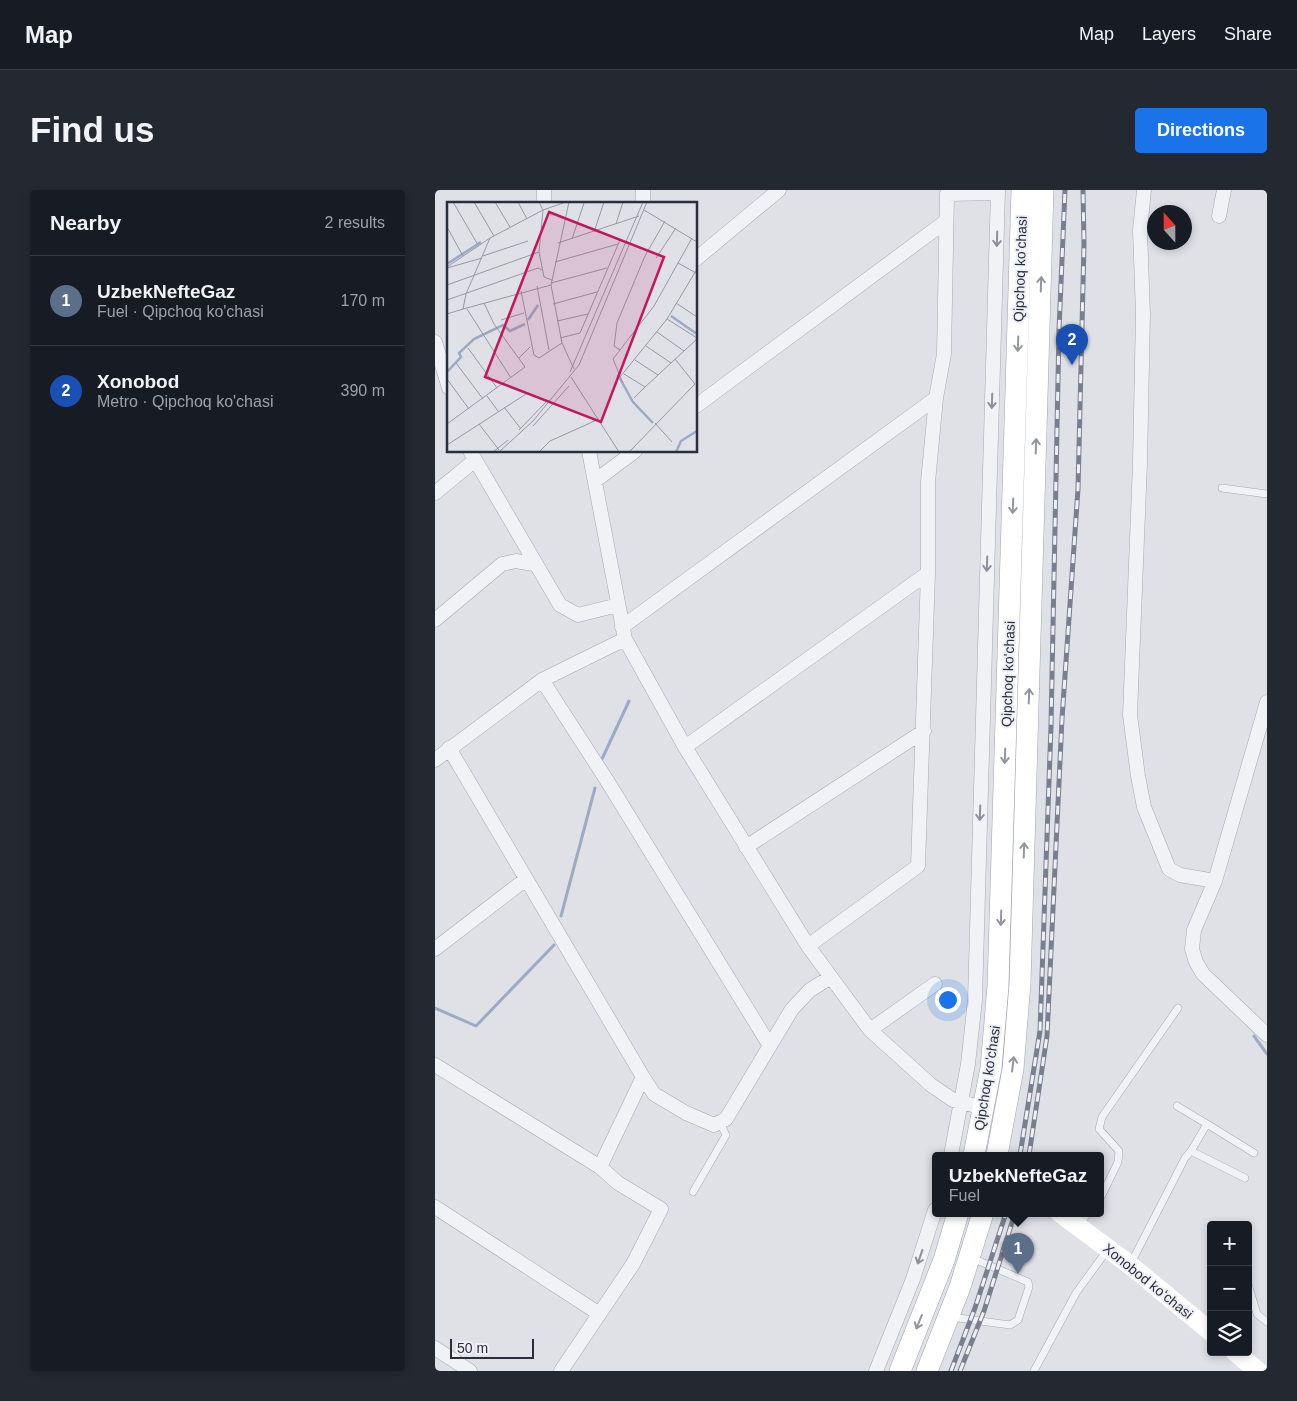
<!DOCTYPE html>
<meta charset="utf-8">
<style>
:root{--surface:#171b24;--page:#242831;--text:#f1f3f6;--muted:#9ea1a6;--line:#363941;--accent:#1a73e8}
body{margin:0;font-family:Helvetica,sans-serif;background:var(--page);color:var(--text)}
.controls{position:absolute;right:15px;bottom:15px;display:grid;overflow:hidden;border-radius:5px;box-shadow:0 2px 8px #0003}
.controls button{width:45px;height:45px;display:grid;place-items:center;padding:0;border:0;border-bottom:1px solid var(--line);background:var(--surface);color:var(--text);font:25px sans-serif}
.compass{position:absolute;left:712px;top:15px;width:45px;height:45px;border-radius:50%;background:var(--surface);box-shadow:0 2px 8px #0003;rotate:339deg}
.scale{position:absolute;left:15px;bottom:12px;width:84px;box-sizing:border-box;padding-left:5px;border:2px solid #292e3d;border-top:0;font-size:14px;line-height:18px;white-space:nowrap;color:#292e3d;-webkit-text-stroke:4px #eef0f5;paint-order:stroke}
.you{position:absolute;left:512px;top:809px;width:18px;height:18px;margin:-12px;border:4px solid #fff;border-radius:50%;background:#1a73e8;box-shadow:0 0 0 8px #1a73e833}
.badge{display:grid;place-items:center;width:32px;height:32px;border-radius:50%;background:var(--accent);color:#fff;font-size:16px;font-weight:700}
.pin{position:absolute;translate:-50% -41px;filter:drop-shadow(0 1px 2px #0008)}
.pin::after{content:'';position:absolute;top:26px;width:18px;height:15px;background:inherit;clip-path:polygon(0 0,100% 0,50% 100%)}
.popup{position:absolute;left:497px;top:962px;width:172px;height:65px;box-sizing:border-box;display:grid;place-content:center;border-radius:5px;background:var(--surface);filter:drop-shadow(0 1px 4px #0005);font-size:16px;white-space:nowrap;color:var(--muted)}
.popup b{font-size:19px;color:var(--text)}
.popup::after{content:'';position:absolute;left:50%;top:100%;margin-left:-10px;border:10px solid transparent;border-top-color:var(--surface)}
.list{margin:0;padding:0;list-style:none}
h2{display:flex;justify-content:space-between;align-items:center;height:65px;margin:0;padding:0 20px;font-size:21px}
h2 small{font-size:16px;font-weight:400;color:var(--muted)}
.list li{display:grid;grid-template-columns:32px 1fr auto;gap:15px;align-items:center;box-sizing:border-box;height:90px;padding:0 20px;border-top:1px solid var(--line)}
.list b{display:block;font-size:19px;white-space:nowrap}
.list p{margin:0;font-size:16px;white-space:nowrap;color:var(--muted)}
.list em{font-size:16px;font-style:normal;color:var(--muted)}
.icon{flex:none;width:28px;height:28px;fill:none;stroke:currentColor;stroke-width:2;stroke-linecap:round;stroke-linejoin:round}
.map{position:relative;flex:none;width:832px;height:1181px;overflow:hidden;border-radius:5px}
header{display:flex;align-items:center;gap:30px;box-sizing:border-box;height:70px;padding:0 25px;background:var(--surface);border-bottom:1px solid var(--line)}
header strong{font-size:24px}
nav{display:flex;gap:28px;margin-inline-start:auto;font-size:18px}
.intro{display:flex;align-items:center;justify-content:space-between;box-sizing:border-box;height:120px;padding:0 30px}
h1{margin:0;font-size:35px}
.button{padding:12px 22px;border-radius:5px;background:var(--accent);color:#fff;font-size:18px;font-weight:700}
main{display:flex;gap:30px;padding:0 30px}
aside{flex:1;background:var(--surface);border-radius:5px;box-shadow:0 2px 8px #0003}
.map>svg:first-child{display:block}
</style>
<header>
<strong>Map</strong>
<nav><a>Map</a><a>Layers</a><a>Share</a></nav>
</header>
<div class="intro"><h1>Find us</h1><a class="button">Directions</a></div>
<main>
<aside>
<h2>Nearby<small>2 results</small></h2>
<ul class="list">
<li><span class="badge" style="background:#5c6f8a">1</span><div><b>UzbekNefteGaz</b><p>Fuel · Qipchoq ko'chasi</p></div><em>170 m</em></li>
<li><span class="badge" style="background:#1a4fb4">2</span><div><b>Xonobod</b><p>Metro · Qipchoq ko'chasi</p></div><em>390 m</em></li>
</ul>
</aside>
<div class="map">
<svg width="832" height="1181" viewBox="0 0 832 1181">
<rect width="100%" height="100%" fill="#dfe1e7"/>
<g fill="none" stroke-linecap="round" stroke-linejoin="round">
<path stroke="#9daac4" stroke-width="3" d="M167,569l27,-58
M126,726l34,-128
M0,818l41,18 78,-81
M819,846l13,18"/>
<g stroke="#a5a8b1" stroke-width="8">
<path id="lane" d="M787,298l45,6
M742,916l30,18 -16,27
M772,934l47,29
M258,1002l33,-57 -6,-12
M666,1007l17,-35 1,-11 -20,-22 3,-12 76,-109
M643,1036l10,-13
M695,1075l55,-107 6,-7 54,27
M813,1094l9,30 10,8
M516,1127l59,8 8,-5 11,-33 -1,-5 -56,-24
M599,1181l42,-78 32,-44"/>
</g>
<g stroke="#a5a8b1" stroke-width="15">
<path id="street" d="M109,0v14
M208,0v14
M709,0l-4,40 3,83 -3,150 -10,252 8,61 6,31 25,62 11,6 35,6
M784,26l5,-26
M261,69l83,-69
M0,152l14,46
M261,216l249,-184
M35,261l90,154 18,10 40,-10
M154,261l36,188 60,108 123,199 62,84 61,55 22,15 31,8
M160,291l40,-30
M0,303l39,-32
M0,430l67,-56 14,-3 18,3
M187,437l314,-229
M107,490l64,99 164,267
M832,512l-52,179 -21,49 -2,19 4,13 7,12 64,61
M250,557l243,-174
M14,558l194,329 11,17 32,19 28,12 12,-6 66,-110 18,-19 21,-13
M0,570l107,-80 83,-41
M311,657l178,-116
M373,756l110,-80 10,-293v-91l8,-84 8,-44 3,-160 51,-1
M0,759l91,-70
M435,840l65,-46
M0,875l165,102 18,16 43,26 -28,55 -72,107
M516,965l17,-91 7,-64 23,-810
M165,977l43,-90
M0,1017l163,106
M0,1158l35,23
M441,1181l37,-92 22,-69"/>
</g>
<g stroke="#9fa4b2" stroke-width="22">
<path id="primary" d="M539,965l17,-87 7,-82 24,-796
M562,965l16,-86 7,-86 23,-793
M465,1181l44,-111 14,-47
M492,1181l33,-84 23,-74"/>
</g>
<use href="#lane" stroke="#f1f2f6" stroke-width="7"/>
<use href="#street" stroke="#f1f2f6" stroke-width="14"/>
<path stroke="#fff" stroke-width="19" d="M625,1023l70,52 81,67
M800,1162l23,19"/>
<use href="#primary" stroke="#fff" stroke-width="21"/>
<g stroke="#7a7f8f" stroke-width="5">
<path id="rail" d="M585,965l20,-124 11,-305 8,-396 6,-140
M594,965l18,-119 15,-317 16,-230 6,-245 -1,-54
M516,1181l24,-63 31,-95
M525,1181l24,-60 31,-98"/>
</g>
<use href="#rail" stroke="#eef0f5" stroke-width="3" stroke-dasharray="9" stroke-linecap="butt"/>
</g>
<defs><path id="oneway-shaft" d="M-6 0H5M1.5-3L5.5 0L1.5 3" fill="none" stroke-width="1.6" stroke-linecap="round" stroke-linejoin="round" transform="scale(1.25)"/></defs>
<g stroke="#8d909a">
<use href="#oneway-shaft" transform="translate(562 49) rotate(92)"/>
<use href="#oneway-shaft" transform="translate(557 211) rotate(92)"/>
<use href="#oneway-shaft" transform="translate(552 374) rotate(92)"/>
<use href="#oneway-shaft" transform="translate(545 623) rotate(92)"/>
<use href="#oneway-shaft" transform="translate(485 1067) rotate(109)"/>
</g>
<g stroke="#94969e">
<use href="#oneway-shaft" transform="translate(606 94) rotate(-88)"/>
<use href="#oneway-shaft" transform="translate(583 154) rotate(92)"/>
<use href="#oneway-shaft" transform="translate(601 256) rotate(-88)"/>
<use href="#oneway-shaft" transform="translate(578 316) rotate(92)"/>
<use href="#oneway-shaft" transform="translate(594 506) rotate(-88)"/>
<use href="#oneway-shaft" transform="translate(570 566) rotate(92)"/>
<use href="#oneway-shaft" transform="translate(589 660) rotate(-88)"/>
<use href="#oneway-shaft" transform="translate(566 728) rotate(92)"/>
<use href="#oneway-shaft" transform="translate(578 874) rotate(-83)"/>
<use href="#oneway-shaft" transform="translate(484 1132) rotate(112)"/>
</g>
<g text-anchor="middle" stroke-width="4" stroke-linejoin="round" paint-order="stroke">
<g font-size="14" fill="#292e3d" stroke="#eef0f5">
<text transform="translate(585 79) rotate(-88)" y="5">Qipchoq ko'chasi</text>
<text transform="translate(573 484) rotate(-88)" y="5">Qipchoq ko'chasi</text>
<text transform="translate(552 888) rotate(-81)" y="5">Qipchoq ko'chasi</text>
<text transform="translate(713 1091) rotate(39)" y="5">Xonobod koʻchasi</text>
</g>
</g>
<g transform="translate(12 12)">
<rect width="250" height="250" fill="#dfe1e7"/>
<path fill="none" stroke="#9daac4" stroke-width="2.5" d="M0,62l34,-22M224,114l26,18M81,118l10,-15M0,170l14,-15 -2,-4 15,-14 29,-14 7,6 15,-7M171,173l15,27 20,21M229,250l5,-11 16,-10"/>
<path fill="none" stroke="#9699a3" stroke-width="1" d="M6,0l25,43M27,0l20,34M48,0l15,25M71,0l9,17M92,0l4,8 -4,42 5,25 8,3M122,0l-18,83 11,58 12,26M197,8l53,32M169,22l7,-22M0,25l16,29M147,30l10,-30M43,36l-24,56 -3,15 88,-24M125,37l12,-36M111,41l81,-27M36,54l45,-15M209,56l20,-30M108,60l63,-18M231,61l18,10M0,65l43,-29 53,-28 23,-8M0,66l35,-10M104,81l56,-15M0,83l92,-33M90,84l12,64M74,89l13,64 5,3 23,-15M0,98l91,-32 4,2M229,101l21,14M106,102l44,-12M20,107l44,69M0,112l16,-5M220,117l30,19M54,118l23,-7M110,119l31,-7M210,130l27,19M113,136l20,-5 40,-93 7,3M199,144l25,17M21,146l29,40M173,148l-6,-4 3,-23 28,-67 20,-35M72,156l11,-11M188,158l23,15M9,161l27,36M123,170l73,-170M177,172l21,13 52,-48M124,175l48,75M173,175l47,-58 30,-50M0,177l22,30M176,181l-10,-24 41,-53 38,-68M40,194l11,15M187,196l11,-11M57,205l17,22M208,221l17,19M0,222l78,-57 -31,-43 -10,-21M32,222l20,26M86,224l36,-40M72,228l28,-29M0,243l79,-51M46,250l15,-12M52,250l34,-31 46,-56 68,-163M92,250l11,-11 49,-22M182,250l66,-68 -20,-25"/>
<path fill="#c2185b" fill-opacity="0.15" stroke="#c2185b" stroke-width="2.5" d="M102,10l115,45 -63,165 -116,-45z"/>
<rect width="250" height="250" fill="none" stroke="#292e3d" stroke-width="2.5"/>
</g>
</svg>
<div class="controls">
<button>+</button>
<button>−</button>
<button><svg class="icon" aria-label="layers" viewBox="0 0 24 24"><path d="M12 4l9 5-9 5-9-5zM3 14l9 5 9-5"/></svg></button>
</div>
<svg class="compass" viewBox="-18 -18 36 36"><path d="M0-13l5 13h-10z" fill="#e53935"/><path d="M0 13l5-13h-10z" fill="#9ea1a6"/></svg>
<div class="scale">50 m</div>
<div class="you"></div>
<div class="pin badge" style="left:583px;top:1084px;background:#5c6f8a">1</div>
<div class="popup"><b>UzbekNefteGaz</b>Fuel</div>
<div class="pin badge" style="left:637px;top:175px;background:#1a4fb4">2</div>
</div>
</main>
